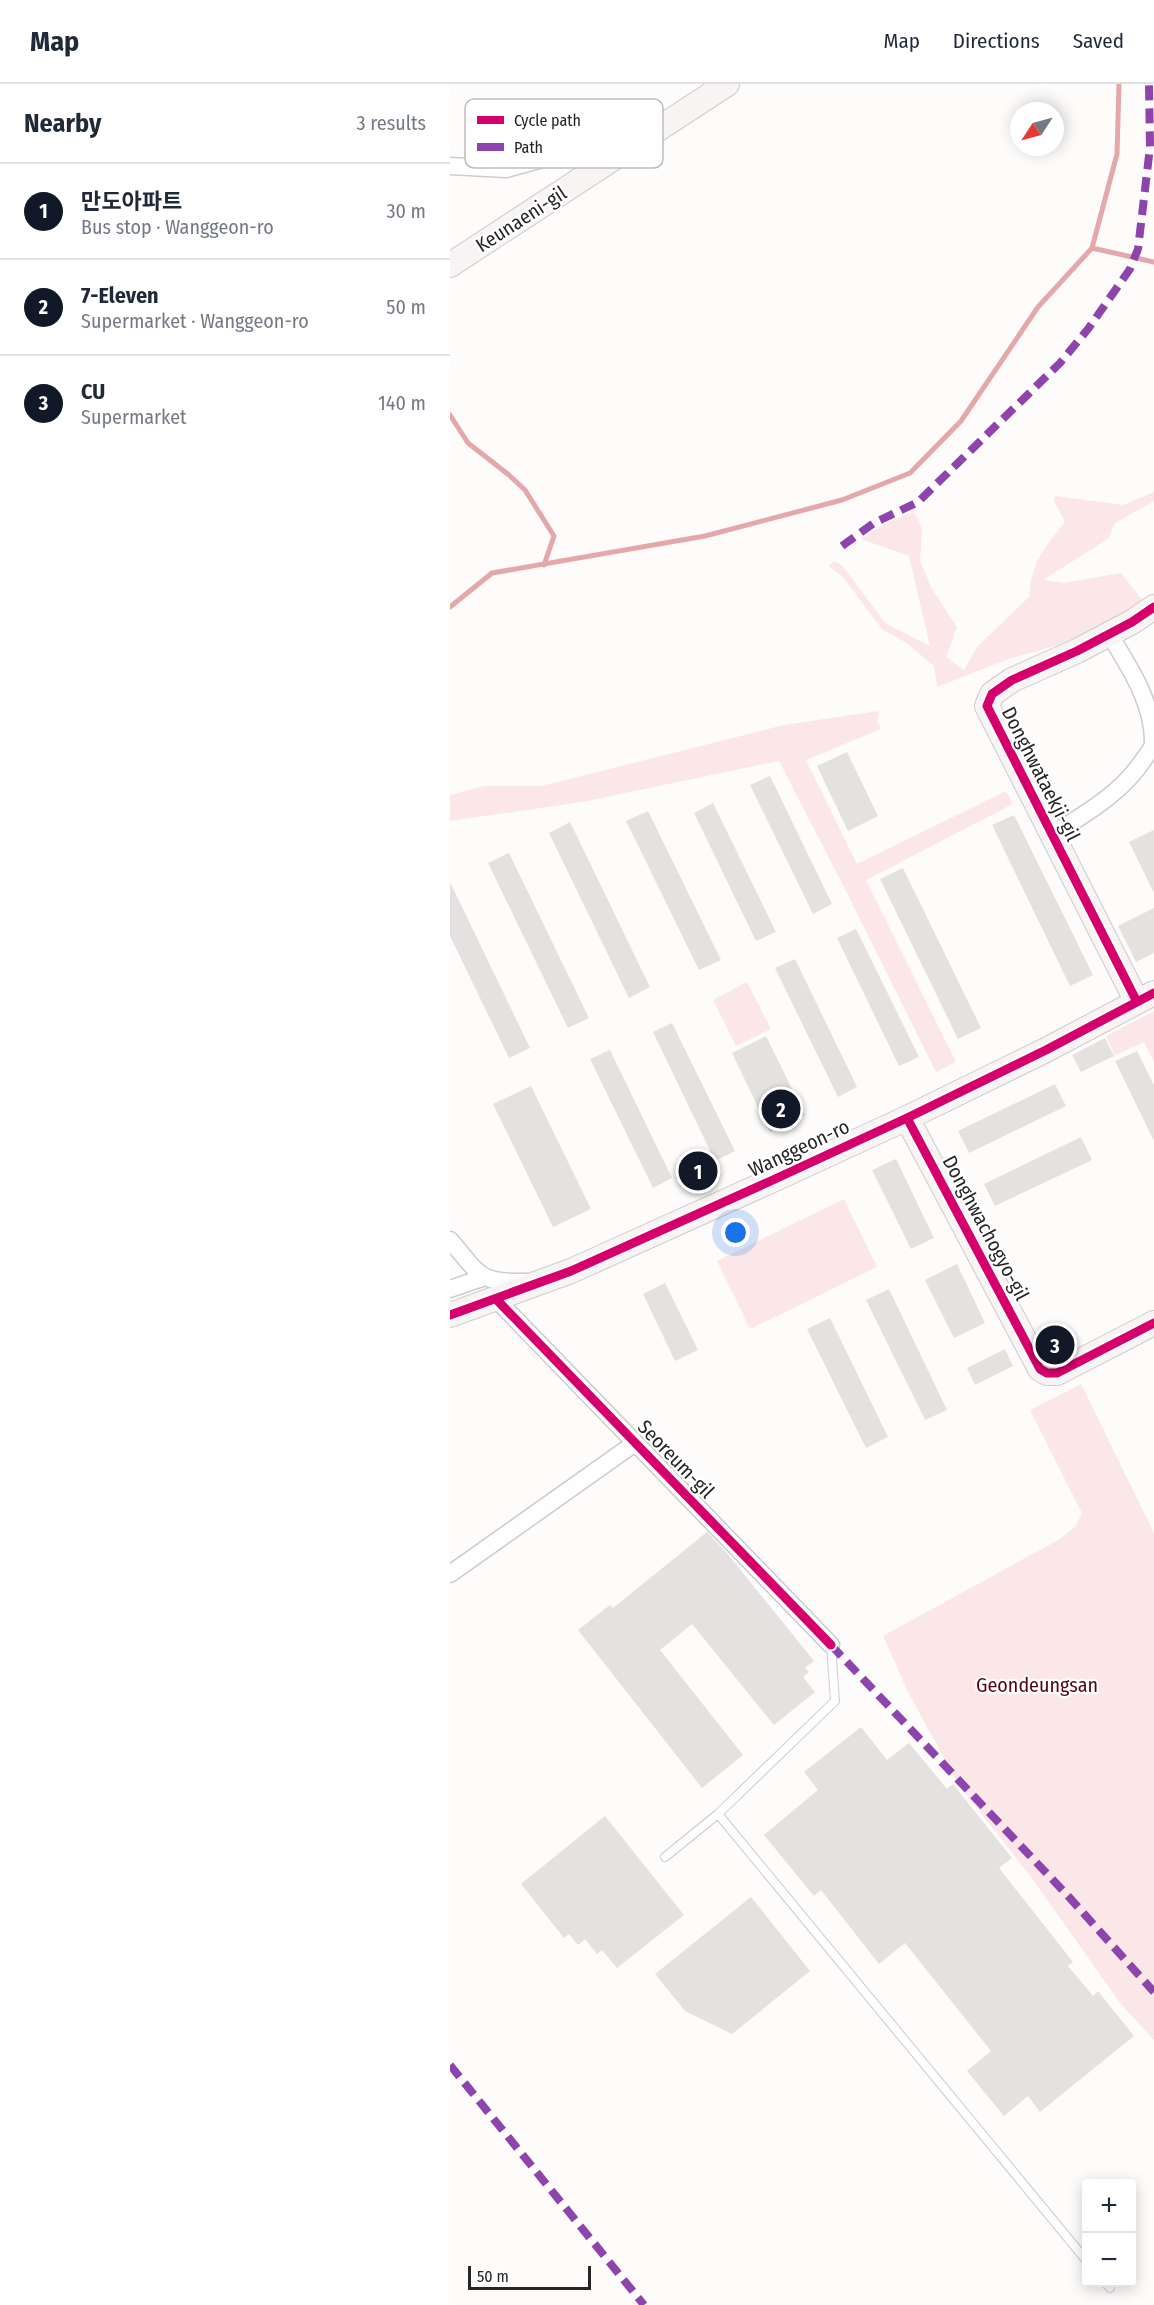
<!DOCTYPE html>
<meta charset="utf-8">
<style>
:root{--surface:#fff;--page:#f6f6f7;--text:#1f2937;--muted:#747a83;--line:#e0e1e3;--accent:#111827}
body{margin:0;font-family:"Fira Sans Condensed","Noto Sans KR",sans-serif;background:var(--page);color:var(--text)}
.controls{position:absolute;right:18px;bottom:18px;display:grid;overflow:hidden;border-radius:6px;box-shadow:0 3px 15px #0003}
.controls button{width:54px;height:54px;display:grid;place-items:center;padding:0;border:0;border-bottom:2px solid var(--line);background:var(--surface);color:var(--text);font:30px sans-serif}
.compass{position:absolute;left:560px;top:18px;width:54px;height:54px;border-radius:50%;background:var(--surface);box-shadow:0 3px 15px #0003;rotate:234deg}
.scale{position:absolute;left:18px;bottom:15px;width:123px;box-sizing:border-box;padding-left:6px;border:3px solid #262424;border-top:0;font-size:16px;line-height:21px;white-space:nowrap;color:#262424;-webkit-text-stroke:4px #fff;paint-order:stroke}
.you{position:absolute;left:286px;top:1149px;width:21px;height:21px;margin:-15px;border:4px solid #fff;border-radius:50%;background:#1a73e8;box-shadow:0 0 0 9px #1a73e833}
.badge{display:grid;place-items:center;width:39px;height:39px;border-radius:50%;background:var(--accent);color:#fff;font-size:20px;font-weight:700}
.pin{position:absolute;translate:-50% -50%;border:3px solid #fff;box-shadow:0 2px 6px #0006}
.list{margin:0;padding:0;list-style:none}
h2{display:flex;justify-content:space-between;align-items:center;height:78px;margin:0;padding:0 24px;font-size:26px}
h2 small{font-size:20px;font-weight:400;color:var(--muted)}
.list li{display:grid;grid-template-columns:39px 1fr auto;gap:18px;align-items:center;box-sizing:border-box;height:96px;padding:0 24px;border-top:2px solid var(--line)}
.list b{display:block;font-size:22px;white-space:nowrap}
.list p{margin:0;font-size:20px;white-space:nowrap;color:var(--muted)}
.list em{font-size:20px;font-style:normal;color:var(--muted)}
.map{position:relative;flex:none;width:704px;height:2221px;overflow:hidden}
header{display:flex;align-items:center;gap:36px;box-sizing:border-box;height:84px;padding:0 30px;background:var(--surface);border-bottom:2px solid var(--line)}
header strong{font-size:28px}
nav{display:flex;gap:33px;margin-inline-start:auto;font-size:21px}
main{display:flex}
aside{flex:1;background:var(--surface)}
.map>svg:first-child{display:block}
</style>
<header>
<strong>Map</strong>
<nav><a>Map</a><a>Directions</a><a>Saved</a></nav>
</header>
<main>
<aside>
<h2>Nearby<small>3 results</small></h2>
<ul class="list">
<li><span class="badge">1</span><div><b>만도아파트</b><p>Bus stop · Wanggeon-ro</p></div><em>30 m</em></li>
<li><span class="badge">2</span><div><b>7-Eleven</b><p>Supermarket · Wanggeon-ro</p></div><em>50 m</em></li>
<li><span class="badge">3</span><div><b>CU</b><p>Supermarket</p></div><em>140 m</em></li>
</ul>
</aside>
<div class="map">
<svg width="704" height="2221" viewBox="0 0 704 2221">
<rect width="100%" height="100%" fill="#fefbfb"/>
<path fill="#fbe7e7" d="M704,408v9l-39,22 -6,15 -66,42 21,3 57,-10 26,33 -81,37 -55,15 -74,29 -3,-21 -29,-24 -23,-13 -39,-52 -14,-11 5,-5 8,4 43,58 45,23 -21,-90 -48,-17 29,-18 24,-9 8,16 -2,33 12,28 25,38 -11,30 18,13 13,-23 52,-50c3,-36 14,-47 36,-75l-11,-21 1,-5 68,9z
M429,627l-2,10 4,8 -75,31 51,104 149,-73 7,13 -147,76 90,182 -20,10 -93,-187 -64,-124 -197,41 -132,19v-26l34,-9h58l242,-61z
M297,898l24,47 -35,17 -23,-46z
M704,927v51l-10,-20 -29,13 -9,-19z
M394,1115l33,68 -127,62 -33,-68z
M631,1300l73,149v507l-33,-36 -93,-131 -70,-89 -50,-92 -25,-56 177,-97 15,-12 7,-14 -52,-103z"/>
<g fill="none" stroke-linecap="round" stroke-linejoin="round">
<path stroke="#e5a8aa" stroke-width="5" d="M642,164l62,14
M0,331l18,28 41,32 16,15 29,46 -10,29
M0,523l42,-34 213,-37 137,-36 68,-27 51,-52 77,-114 54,-59 25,-94 2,-70"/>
</g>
<path fill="#e4e1e1" d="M397,668l31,64 -30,15 -31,-65z
M320,692l62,128 -19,10 -63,-129z
M263,719l63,129 -20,9 -62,-128z
M198,727l73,149 -22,10 -73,-149z
M564,731l79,160 -23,11 -78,-161z
M120,738l80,165 -21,11 -80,-165z
M704,746v63l-25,-51z
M59,769l80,165 -21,10 -80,-165z
M453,784l78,160 -23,11 -78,-160z
M0,798l80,166 -21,10 -59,-122z
M704,824v45l-18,9 -18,-36z
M406,845l63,128 -20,9 -62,-128z
M345,875l62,128 -19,10 -63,-129z
M222,939l63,128 -20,10 -62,-129z
M316,952l39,79 -35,17 -38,-79z
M655,954l9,18 -33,16 -9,-17z
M160,966l62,128 -19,10 -63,-129z
M687,967l17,34v56l-39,-80z
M605,1000l11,22 -97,47 -11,-22z
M81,1002l60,123 -38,18 -60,-123z
M631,1053l11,23 -97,46 -11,-22z
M446,1075l38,79 -23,11 -39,-79z
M507,1180l28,59 -31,15 -29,-58z
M215,1199l33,67 -23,11 -32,-67z
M439,1205l58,121 -22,10 -59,-120z
M380,1234l58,119 -22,11 -59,-119z
M555,1265l8,17 -38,19 -8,-17z
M257,1448l19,20 88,109 -9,7 4,4 -6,5 12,15 -41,33 -82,-101 -32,26 83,105 -41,33 -124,-158 32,-25 3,3z
M411,1643l26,33 22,-17 38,46 6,-5 59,74 -13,10 74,94 -5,4 25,30 5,-5 36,45 -94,76 -12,-16 -24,20 -37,-45 24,-20 -86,-108 -26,21 -58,-74 -7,6 -50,-61 54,-45 -14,-18z
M155,1732l79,99 -67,53 -15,-18 -5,4 -12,-15 -7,6 -9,-11 -5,4 -43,-54z
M301,1813l59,74 -78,63 -47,-23 -30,-37z"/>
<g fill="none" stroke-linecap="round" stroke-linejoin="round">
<g stroke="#cdcbcb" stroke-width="10">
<path id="lane" d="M381,1561l4,56 -117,113 368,446
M215,1773l53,-43
M655,2198l5,6"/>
</g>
<g stroke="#cdcbcb" stroke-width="19">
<path id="street" d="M0,82l56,3 69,-19 80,-27
M602,751c34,-22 69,-41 92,-76 3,-4 8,-10 9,-15 1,-40 -24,-78 -44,-110
M0,1156c31,36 28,43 78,42
M0,1205l32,-11
M46,1215l335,346
M0,1490l185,-131"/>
</g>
<g stroke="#cdcbcb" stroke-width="26">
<path id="secondary" d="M0,181l277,-181
M687,918l-150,-296 5,-12 20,-14 65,-29 55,-29 22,-15
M457,1034l133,251 7,4h10l97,-50
M0,1231l121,-44 204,-92 132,-61 139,-68 108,-57"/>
</g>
<use href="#lane" stroke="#fffefe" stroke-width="8"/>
<use href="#street" stroke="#fffefe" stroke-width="16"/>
<use href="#secondary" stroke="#f8f4f4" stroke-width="24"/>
<path stroke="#8e44ad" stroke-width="8" stroke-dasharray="15 8" stroke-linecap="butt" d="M392,462l32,-23 44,-21 142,-139 28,-34 42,-60 8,-20 12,-102 -1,-63
M381,1561l238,252 85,95
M0,1981l194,240"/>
<g stroke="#fff" stroke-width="13">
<path id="cycleway" d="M687,918l-150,-296 5,-12 20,-14 65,-29 55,-29 22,-15
M457,1034l133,251 7,4h10l97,-50
M46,1215l335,346
M0,1231l121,-44 204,-92 132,-61 139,-68 108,-57"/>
</g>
<use href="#cycleway" stroke="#d6006c" stroke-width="9"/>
</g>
<g text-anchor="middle" stroke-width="4.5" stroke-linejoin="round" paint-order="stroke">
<g font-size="20" fill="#262424" stroke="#fff">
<text transform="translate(71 135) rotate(-33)" y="7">Keunaeni-gil</text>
<text transform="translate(591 690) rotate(63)" y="7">Donghwataekji-gil</text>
<text transform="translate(349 1064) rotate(-25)" y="7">Wanggeon-ro</text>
<text transform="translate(536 1144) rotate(62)" y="7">Donghwachogyo-gil</text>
<text transform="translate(226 1375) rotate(46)" y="7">Seoreum-gil</text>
</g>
<g font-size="20" fill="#540516" stroke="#fff">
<text x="587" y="1608">Geondeungsan</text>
</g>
</g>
<rect x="15" y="15" width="198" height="69" rx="9" fill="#fff" stroke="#bebdbd" stroke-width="1.5"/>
<rect x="27" y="32" width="27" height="8" fill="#d6006c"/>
<rect x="27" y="59" width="27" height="8" fill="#8e44ad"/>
<g font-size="16" fill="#262424">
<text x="64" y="42">Cycle path</text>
<text x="64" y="69">Path</text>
</g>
</svg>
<div class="controls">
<button>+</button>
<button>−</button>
</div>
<svg class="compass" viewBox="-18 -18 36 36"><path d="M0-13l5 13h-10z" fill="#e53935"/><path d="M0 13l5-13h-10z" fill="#747a83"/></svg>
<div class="scale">50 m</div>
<div class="you"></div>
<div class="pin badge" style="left:248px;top:1087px">1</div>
<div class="pin badge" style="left:331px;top:1025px">2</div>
<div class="pin badge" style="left:605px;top:1261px">3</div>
</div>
</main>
